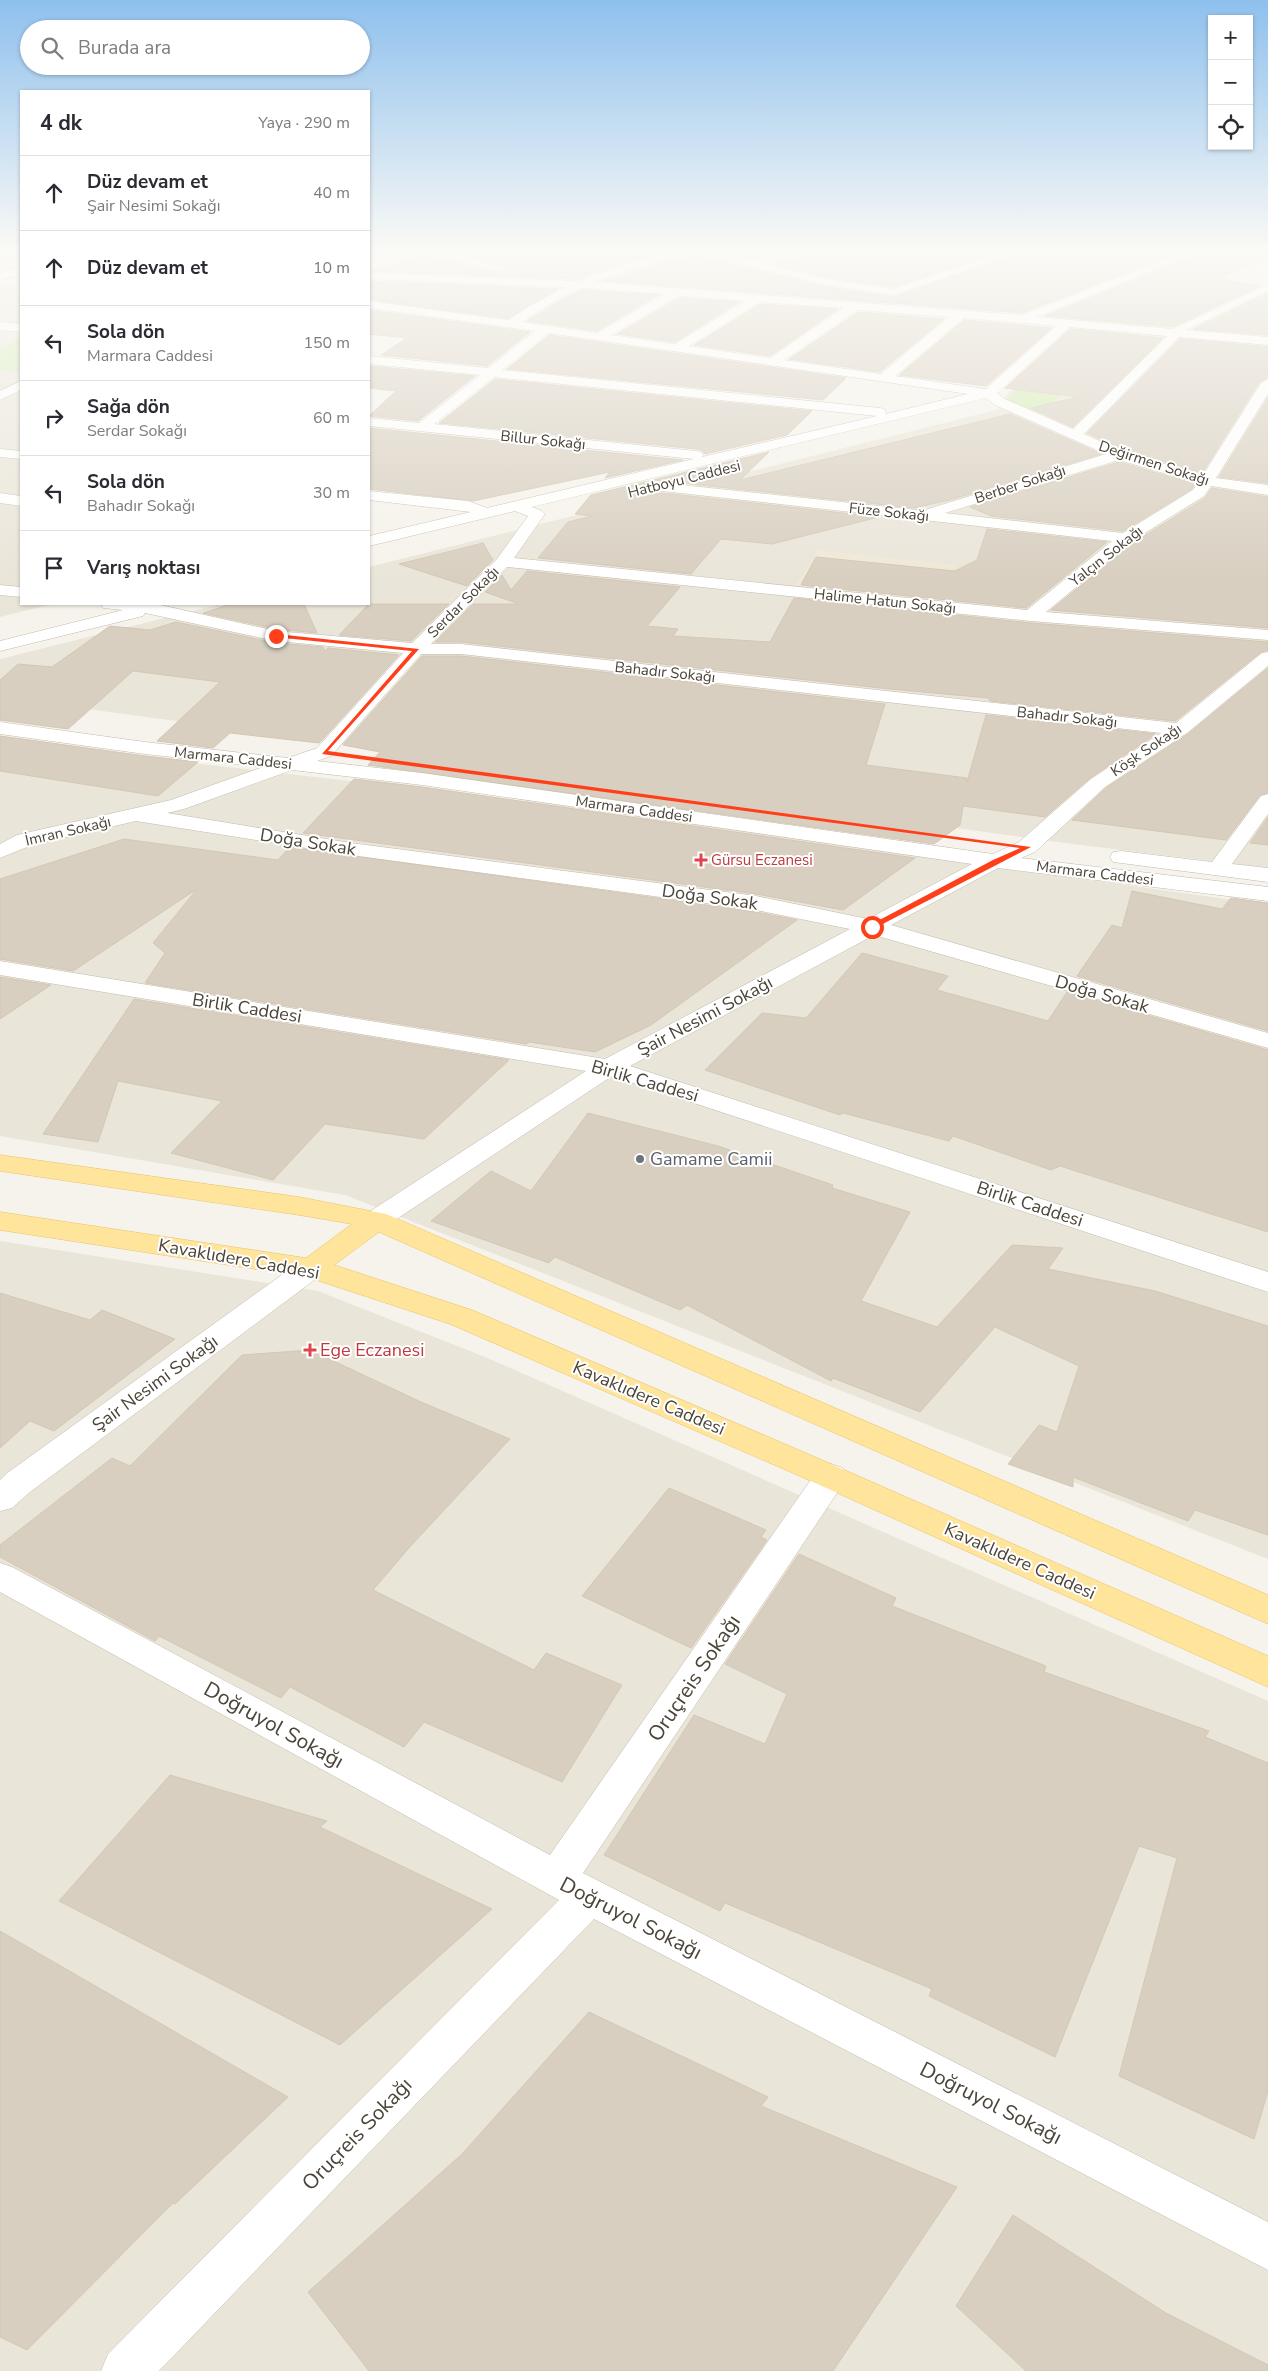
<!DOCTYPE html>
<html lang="tr">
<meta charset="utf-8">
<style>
:root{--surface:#fff;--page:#f2f2f3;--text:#2b2b33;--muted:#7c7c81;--line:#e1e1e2}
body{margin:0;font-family:"Nunito Sans",sans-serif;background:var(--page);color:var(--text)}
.controls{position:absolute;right:15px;top:15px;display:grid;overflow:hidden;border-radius:0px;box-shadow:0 1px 4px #0004}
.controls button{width:45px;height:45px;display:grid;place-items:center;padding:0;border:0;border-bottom:1px solid var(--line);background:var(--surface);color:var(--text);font:25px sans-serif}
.stop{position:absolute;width:15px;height:15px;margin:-11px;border:4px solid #ff3f1a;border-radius:50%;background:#fff}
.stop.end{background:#ff3f1a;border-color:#fff;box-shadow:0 1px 5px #0008}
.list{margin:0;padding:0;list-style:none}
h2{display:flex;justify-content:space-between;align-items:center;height:65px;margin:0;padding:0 20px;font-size:21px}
h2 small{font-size:16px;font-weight:400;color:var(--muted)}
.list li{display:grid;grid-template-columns:32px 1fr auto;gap:15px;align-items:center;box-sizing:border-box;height:75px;padding:0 20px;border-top:1px solid var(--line)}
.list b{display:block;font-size:19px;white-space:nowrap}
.list p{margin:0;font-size:16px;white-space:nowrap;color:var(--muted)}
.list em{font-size:16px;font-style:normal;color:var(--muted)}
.icon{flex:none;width:28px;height:28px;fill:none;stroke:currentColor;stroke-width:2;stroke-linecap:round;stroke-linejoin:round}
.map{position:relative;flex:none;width:1268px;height:2371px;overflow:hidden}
.search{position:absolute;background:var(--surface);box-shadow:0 1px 4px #0004;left:20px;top:20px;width:350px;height:55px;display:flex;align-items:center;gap:12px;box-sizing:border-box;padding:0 18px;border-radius:28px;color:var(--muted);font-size:19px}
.panel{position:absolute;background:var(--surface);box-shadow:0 1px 4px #0004;left:20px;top:90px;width:350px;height:515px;border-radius:0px}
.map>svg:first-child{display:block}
</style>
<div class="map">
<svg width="1268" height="2371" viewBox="0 0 1268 2371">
<rect width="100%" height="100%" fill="#f6f3ec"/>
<path fill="#eae5d9" d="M0,249h21v30l-21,1z
M0,286h21v318h32l-53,13z
M1074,326l194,17v525l-195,-24 -1073,-147v-38l221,-55h148v-37l631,-158 6,-14z
M0,741l543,62 725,102v654l-923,-364 -345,-59z
M0,1241l318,50 167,66 783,344v670h-1268z"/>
<path fill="#efe8d5" d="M818,550l138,15 -19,39 -143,-16z"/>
<path fill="#d1ebb4" d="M387,298l140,6 -22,16 -127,-18z
M21,337v35l-21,-2v-22z
M1024,381l41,11 -25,23 -35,-13z"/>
<path fill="#d8cfc0" stroke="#d4c7b3" d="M453,249h222l-57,15 -40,15 -209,-8 55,-15 76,17 8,-4 -8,-6 -55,-12z
M710,249h82l-38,10z
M818,249h189l-114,38 -66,-10 -53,-13 41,-11z
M1031,249h156l-165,64 -418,-32 88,-26 135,32 67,10z
M1209,250l55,9 -47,19 43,8 -87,41 -128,-11z
M369,281l189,8 -49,29 -140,-19z
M581,290l77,5 -61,36 -70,-10 32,-20z
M1268,293v42l-75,-6z
M679,298l60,4 -64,40 -58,-8z
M760,304l78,5 -68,47 -76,-11z
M369,310l161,22 -43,34 -106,-11 26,-17 -38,-4z
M858,312l86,7 -64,53 -91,-13z
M964,320l88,8 -66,58 -87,-11z
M1070,329l93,9 -90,89 -42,-19 47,-11 -73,-9z
M549,335l297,43 -23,22 -316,-31z
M1180,339l88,8v30l-9,5 -57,91 -77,-23 -38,-17z
M369,366l106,10 -57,45 -49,-5 27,-25 -27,-3z
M495,379l317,32 -25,24 -82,19 -4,-4 -5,-1 -257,-26z
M1268,398v85l-49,-6z
M1010,414l91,40 -151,46 -36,8 -261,-28 -9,5 9,7 226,25 -107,27 -51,-5 -30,35 -153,-16 30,-36 24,-6 -17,-2 16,-19 178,-43 -29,28z
M369,428l314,32 -78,18 5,-6 -137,29 -104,-12z
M1119,462l76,22 -3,5 -69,42 -132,-15 -21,-9z
M1212,488l56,9v131l-217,-18 82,-67 72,-45z
M987,529l120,13 -81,66 -225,-23 15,-28 139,14 22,-11z
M483,543l10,17 -26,26 -68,-22z
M527,571l153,16 -33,39 31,3 -5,7 97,6 24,-44 237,25 237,19v8l-7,2 -86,69 -185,-20 -2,-3 -98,-9 -429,-47h-26l38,-38h46l-34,-12 17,-17 9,15z
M231,604h73l13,29 -41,-4 -73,-16z
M369,604h80l-38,37 -72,-6z
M176,622l100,21 47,4 2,4 3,-3 71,7 -80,88 -89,-10 -17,15 -56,-7 63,-59 -87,-11 -65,58 -68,-9v-40l18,-16 34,3 58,-41 40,4z
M422,656h39l424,48 -19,61 101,13v4l19,-67 170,19 -66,44 -45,39 -82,-11 -3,19 -26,19 -566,-79 12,-13 -37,-7z
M1268,668v124l-8,3 -34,45 -154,-20 34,-32 82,-54z
M0,736l145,20 53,6 -40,34 -158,-25z
M354,779l68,8 493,71 -72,52 -87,-16 -453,-61z
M1268,817v28l-18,-2z
M124,839l154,21 12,-13 466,65 41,8 -146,105 -56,27 -66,-10 -3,2 -381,-61 20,-30 -12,-10 44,-54 -124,82 -73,-12v-80z
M1132,891l90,18 9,-11 37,5v128l-191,-55 35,-51 10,3z
M862,953l86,23 -11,14 111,31 19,-29 201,58v182l-208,-66 -9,4 -98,-34 -4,5 -106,-28 -3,2 -135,-45 57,-57 44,5z
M0,977l51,8 -51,34z
M134,999l375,61 -85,79 -99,-15 -52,56 -102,-27 51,-52 -104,-20 -20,61 -55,-8z
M588,1113l130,33 115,39 -1,3 78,24 -49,89 76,26 75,-82 51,3 -15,21 107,22 113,35v209l-73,-25 -7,11 -115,-44v10l-65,-23 31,-39 18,7 22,-66 -84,-39 -75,85 -87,-34 -2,3 -144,-76 -7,5 -125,-53 -6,6 -118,-42 60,-50 40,20z
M0,1293l90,27 12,-10 73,29 -121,92 -24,-10 -30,27z
M310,1350l111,52 89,37 -102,110 -35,41 161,80 12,-17 76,32 -60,97 -138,-60 -20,25 -114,-60 -9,11 -122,-62 -4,5 -155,-84v-12l112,-87 18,8 112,-111z
M669,1488l97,42 -5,7 6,3 -76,108 -109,-52z
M799,1554l97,44 -4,8 154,60 -2,6 165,59 -4,6 63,26v328l-14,48 -135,-63 58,-218 -38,-12 -84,211 -126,-61 3,-7 -207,-86 -5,8 -116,-56 90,-140 71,29 22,-50 -62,-30z
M170,1775l157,46 -7,6 172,82 -152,136 -281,-144z
M0,1931l288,166 -113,107 -2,-1 -146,147 -27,-13z
M589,2012l179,85 -7,9 196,81 -124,184h-464l-61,-79 154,-138z
M1013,2215l153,98 102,52v6h-242l-70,-65z"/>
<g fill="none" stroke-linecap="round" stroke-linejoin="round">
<g stroke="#c2bbad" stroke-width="1">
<path id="minor" d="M409,249h19l72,16 6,3 -6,3 -86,-19z
M682,249h20l52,12 45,-12h17l-1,2 -48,13 60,15 66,10 120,-40h16l-135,46 -67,-10 -135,-32 -65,18 -32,11 427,33 170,-66h15l-170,68 136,12 95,-45v7l-82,39 82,7v8l-89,-8 -95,97 40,18 79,23 58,-92 7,-4v15l-52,84 52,7v10l-57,-9 -7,10 -72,45 -86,71 222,18v10l-237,-19 -524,-54 -76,77h30l715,79 86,-70 6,-1v14l-81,67 -82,54 -70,65 -14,6 247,29v14l-270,-33 -107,57 377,108v15l-394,-113 -244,131 638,206v20l-656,-216 -226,150 -10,3 -10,-3 -4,-6 4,-6 220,-143 -586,-96v-14l605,98 245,-130 -94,-19 -405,-55 -215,-34 -104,24 -32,13v-14l17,-9 154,-35 92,-33 -118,-13 -145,-20v-12l145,20 143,16 29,-10 86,-95 -127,-12 -131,-28 -2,3 -143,35v-10l123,-31 -20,-2 -2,-4h55l120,27 136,12 85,-84 31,-43 -13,-5 -146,35v-10l102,-24 -102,-12v-9l99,10 19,7 207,-49 -325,-33v-8l50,5 61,-48 -111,-11v-8l119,12 47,-37 -166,-23v-7l140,19 19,-13 37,-20 -196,-8v-6l209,8 41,-15zM581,288l83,6 -67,39 -75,-11 36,-23zM679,296l66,5 -70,43 -64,-9zM760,302l83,6 -73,50 -81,-12zM857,310l92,7 -68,57 -97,-14zM963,318l93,8 -70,63 -91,-13zM1069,327l98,9 -94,93 -68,-30 -8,-6zM548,333l420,61 -82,20 -1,-5 -5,-1 -378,-38zM494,377l383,39 -175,41 1,-2 -2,-3 -5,-1 -262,-27zM986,398l9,7 111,49 -178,55 -2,2 -273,-29 -7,4 7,4 459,51 -85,69 -513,-52 31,-44 -3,-3 -10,-4zM1119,460l79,23 -5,7 -70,43 -178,-20zM421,654h40l700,79 -70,46 -72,63 -26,12 -571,-81 -105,-12 14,-5zM292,770l130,15 550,79 -104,55 -112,-23 -405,-53 -184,-30 17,-4z
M1236,249l32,2v6l-31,-6z
M21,267v7l-21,6v-7z
M0,322l21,2v8l-21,-2z
M21,381v9l-21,10v-9z
M0,449l21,2v8l-21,-2z
M0,493l21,3v10l-21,-3z
M0,585l21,2v10l-21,-2z
M1268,794v20l-36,50 36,4v14l-147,-19 -8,-1 -3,-5 3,-5 8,-1 91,11 49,-66z
M311,1259l10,2 4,7 -4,7 -291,217 -18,16 -12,3v-31l6,-6 295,-213z
M831,1464l12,4 4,8 -4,8 -260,389 685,349v48l-674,-351 -435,452h-58l7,-17 451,-454 -559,-308v-29l12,4 538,288 269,-387z"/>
</g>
<g stroke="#e9c367" stroke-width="1">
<path id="major" d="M0,1155l299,42 87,17 882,381v29l-889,-392 -45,33 138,45 343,147 453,199v31l-475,-214 -343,-149 -143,-47 -307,-47v-18l306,46 46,-34 -53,-9 -299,-44z"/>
</g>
<use href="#minor" fill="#fff" fill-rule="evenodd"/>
<use href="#major" fill="#ffe49c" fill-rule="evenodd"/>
</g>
<linearGradient id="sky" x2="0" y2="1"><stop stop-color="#8ec0ed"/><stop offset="0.43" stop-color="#fbfaf6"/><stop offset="1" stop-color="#fbfaf6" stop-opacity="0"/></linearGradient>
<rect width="1268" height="581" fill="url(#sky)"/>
<path fill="#ff3f1a" d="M276,634l143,15 -91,102 703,96 -156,81h-5v-3l123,-65 27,-12 -698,-94 90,-103 -138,-14z"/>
<g fill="#e0444e" stroke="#fff" stroke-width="2">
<path d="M698.5 852.5h5v5h5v5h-5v5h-5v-5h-5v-5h5z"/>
<path d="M307.5 1342.5h5v5h5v5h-5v5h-5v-5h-5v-5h5z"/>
</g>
<circle fill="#6b7280" stroke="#fff" stroke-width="2" cx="640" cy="1159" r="5"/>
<g text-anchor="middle" stroke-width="4" stroke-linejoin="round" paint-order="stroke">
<g font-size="15" fill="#4b4438" stroke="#fff">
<text transform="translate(543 440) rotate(6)" y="5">Billur Sokağı</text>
<text transform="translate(1154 463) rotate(18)" y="5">Değirmen Sokağı</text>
<text transform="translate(684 479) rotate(-14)" y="5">Hatboyu Caddesi</text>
<text transform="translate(1020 484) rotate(-18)" y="5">Berber Sokağı</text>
<text transform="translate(889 512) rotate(6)" y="5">Füze Sokağı</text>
<text transform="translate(1106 556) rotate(-38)" y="5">Yalçın Sokağı</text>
<text transform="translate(885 601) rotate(6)" y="5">Halime Hatun Sokağı</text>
<text transform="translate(463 602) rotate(-45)" y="5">Serdar Sokağı</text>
<text transform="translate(665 672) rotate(6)" y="5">Bahadır Sokağı</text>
<text transform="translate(1067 717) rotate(6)" y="5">Bahadır Sokağı</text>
<text transform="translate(1146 750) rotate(-34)" y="5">Köşk Sokağı</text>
<text transform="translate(233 758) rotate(6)" y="5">Marmara Caddesi</text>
<text transform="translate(634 809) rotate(8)" y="5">Marmara Caddesi</text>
<text transform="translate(68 831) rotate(-13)" y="5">İmran Sokağı</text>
<text transform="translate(1095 873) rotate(7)" y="5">Marmara Caddesi</text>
</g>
<g font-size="15" fill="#be3a42" stroke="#fff" text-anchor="start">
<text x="711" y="865">Gürsu Eczanesi</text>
</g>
<g font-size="18" fill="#4b4438" stroke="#fff">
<text transform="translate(308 842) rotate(9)" y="6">Doğa Sokak</text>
<text transform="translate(710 897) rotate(8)" y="6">Doğa Sokak</text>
<text transform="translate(1102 994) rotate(16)" y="6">Doğa Sokak</text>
<text transform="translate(247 1008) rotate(9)" y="6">Birlik Caddesi</text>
<text transform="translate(705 1016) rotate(-28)" y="6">Şair Nesimi Sokağı</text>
<text transform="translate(645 1081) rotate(16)" y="6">Birlik Caddesi</text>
<text transform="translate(1030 1204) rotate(18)" y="6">Birlik Caddesi</text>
<text transform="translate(239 1259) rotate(10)" y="6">Kavaklıdere Caddesi</text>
<text transform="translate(155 1383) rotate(-36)" y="6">Şair Nesimi Sokağı</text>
<text transform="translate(649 1398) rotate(23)" y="6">Kavaklıdere Caddesi</text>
<text transform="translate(1020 1561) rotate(24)" y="6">Kavaklıdere Caddesi</text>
</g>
<g font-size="18" fill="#5b616d" stroke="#fff" text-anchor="start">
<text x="650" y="1165">Gamame Camii</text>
</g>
<g font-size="18" fill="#be3a42" stroke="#fff" text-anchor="start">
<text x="320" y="1356">Ege Eczanesi</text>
</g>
<g font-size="21" fill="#4b4438" stroke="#fff">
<text transform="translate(694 1678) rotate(-56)" y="7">Oruçreis Sokağı</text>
<text transform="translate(274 1725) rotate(29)" y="7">Doğruyol Sokağı</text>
<text transform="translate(631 1918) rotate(27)" y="7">Doğruyol Sokağı</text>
<text transform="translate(991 2103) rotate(27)" y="7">Doğruyol Sokağı</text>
<text transform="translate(357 2134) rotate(-46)" y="7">Oruçreis Sokağı</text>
</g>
</g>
</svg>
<div class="controls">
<button>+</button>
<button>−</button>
<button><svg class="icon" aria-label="locate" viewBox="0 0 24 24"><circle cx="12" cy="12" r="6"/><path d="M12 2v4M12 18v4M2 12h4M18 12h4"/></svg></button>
</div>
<div class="stop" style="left:872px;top:927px"></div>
<div class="stop end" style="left:276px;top:636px"></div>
<div class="search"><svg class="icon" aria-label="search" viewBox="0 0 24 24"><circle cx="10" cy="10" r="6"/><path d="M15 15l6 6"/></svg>Burada ara</div>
<section class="panel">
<h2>4 dk<small>Yaya · 290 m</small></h2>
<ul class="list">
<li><svg class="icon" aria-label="ahead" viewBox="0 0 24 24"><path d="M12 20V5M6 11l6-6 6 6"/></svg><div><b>Düz devam et</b><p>Şair Nesimi Sokağı</p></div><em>40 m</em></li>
<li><svg class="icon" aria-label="ahead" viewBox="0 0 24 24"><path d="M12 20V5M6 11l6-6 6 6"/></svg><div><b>Düz devam et</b></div><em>10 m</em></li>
<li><svg class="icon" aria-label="left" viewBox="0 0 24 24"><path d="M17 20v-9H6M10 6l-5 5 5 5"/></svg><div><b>Sola dön</b><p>Marmara Caddesi</p></div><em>150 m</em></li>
<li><svg class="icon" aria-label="right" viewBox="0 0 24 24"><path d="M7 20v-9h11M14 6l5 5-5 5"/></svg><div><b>Sağa dön</b><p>Serdar Sokağı</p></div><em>60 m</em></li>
<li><svg class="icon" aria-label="left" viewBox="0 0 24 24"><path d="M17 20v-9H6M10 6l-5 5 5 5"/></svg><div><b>Sola dön</b><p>Bahadır Sokağı</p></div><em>30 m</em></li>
<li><svg class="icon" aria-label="arrive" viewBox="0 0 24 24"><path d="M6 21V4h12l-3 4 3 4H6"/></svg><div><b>Varış noktası</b></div></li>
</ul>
</section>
</div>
